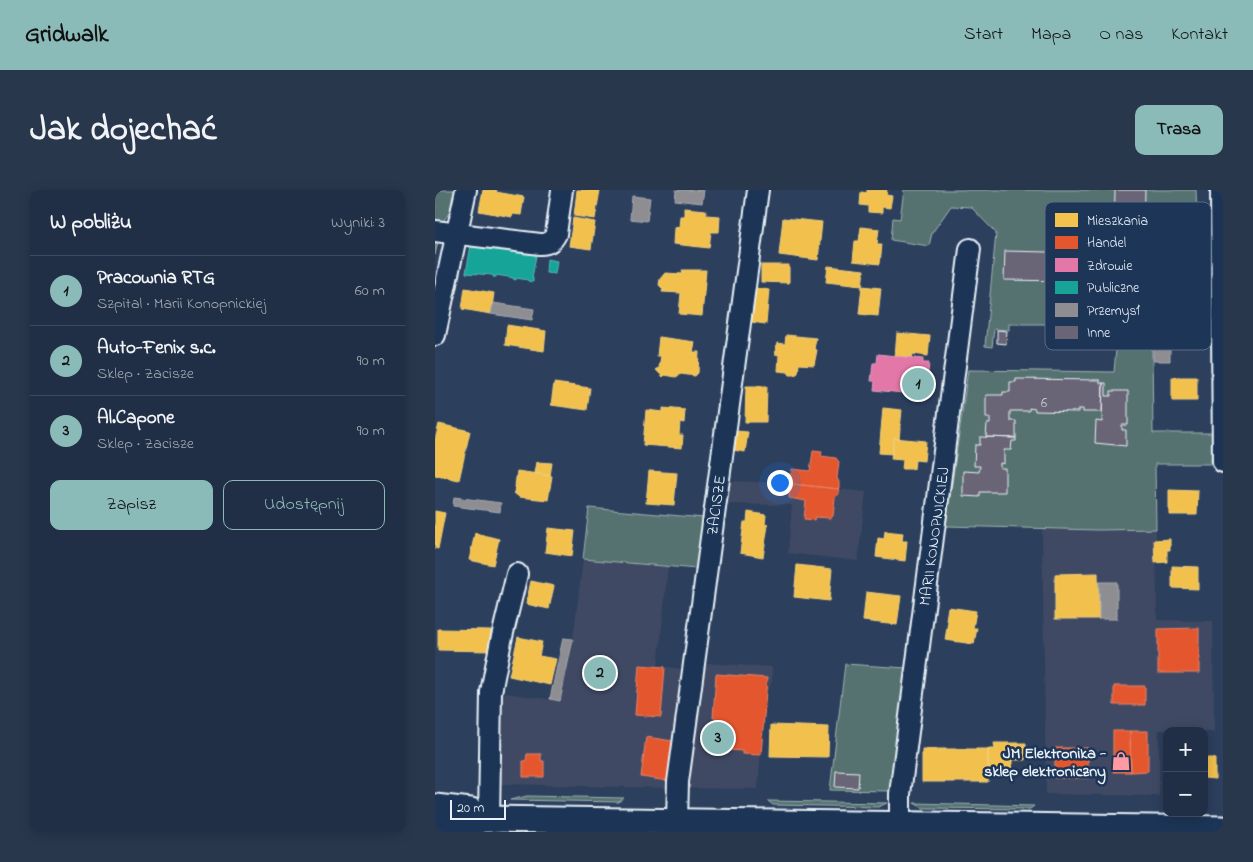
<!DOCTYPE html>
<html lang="pl">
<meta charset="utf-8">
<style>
:root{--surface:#212f46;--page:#29374d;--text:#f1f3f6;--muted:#a2a9b3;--line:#3e4a5f;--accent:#8bbbb9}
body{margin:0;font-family:"Indie Flower",sans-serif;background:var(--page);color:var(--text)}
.controls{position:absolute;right:15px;bottom:15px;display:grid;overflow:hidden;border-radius:10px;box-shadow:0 2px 12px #0003}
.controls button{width:45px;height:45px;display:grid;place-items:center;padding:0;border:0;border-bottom:1px solid var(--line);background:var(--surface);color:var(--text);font:25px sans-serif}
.scale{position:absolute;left:15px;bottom:12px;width:56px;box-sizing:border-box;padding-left:5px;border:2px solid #e8f1f8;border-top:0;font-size:14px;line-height:18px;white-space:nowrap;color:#e8f1f8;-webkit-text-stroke:4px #1d3557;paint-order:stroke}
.you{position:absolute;left:344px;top:292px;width:18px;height:18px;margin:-12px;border:4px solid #fff;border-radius:50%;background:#1a73e8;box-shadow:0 0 0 8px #1a73e833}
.badge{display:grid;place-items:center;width:32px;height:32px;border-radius:50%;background:var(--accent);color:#111;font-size:16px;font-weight:700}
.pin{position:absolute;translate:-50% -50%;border:2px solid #fff;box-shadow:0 1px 5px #0006}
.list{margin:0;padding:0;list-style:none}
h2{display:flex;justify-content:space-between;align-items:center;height:65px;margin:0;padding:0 20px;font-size:21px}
h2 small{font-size:16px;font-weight:400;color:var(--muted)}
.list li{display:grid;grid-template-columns:32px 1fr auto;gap:15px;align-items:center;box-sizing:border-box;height:70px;padding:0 20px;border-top:1px solid var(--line)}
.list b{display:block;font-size:19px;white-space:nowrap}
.list p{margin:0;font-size:16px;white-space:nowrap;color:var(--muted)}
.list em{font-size:16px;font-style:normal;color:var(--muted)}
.actions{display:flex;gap:10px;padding:15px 20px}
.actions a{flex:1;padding:11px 0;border:1px solid var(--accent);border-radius:10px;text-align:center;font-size:18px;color:var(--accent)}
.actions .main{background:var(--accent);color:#111}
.map{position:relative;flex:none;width:788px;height:642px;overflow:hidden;border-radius:10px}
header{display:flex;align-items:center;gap:30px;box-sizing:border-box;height:70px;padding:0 25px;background:var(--accent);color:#111}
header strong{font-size:24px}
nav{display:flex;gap:28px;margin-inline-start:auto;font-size:18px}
.intro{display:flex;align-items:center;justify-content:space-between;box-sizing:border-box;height:120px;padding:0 30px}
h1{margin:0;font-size:35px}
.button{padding:12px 22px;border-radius:10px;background:var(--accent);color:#111;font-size:18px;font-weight:700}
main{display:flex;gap:30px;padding:0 30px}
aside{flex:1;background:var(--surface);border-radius:10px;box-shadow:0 2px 12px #0003}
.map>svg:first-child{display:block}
</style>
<header>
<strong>Gridwalk</strong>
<nav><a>Start</a><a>Mapa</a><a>O nas</a><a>Kontakt</a></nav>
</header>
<div class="intro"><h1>Jak dojechać</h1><a class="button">Trasa</a></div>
<main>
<aside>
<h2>W pobliżu<small>Wyniki: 3</small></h2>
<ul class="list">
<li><span class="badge">1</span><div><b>Pracownia RTG</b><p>Szpital · Marii Konopnickiej</p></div><em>60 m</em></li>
<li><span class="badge">2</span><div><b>Auto-Fenix s.c.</b><p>Sklep · Zacisze</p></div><em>90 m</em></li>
<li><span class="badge">3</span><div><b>Al.Capone</b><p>Sklep · Zacisze</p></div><em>90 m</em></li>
</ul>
<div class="actions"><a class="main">Zapisz</a><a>Udostępnij</a></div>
</aside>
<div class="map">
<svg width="788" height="642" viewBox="0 0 788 642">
<rect width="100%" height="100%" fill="#2c3f5d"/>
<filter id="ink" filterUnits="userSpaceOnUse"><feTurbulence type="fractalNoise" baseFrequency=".02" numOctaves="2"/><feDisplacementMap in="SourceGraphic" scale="10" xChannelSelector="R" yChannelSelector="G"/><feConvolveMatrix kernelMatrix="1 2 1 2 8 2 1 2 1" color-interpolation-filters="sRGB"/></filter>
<g filter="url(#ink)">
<path fill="#3f4a64" d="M293,291l55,2 83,9 -8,69 -70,-8 4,-48 -67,-1z
M607,338l114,1 1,91 56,1 1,111 -55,-2v66l-113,-2z
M148,369l85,8 -10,99 24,3 -14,119 -171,-4 1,-92 62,9 13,-62z
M268,473l69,4v14l-7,15 -7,93 -72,-1z"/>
<path fill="#56726f" stroke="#9fb2b4" d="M0,0h20l-5,22 -8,11 -7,32z
M469,0h292l1,28h15l-1,51h-60l2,164h59l-1,31h-56l1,65 -57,1 -153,-4 22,-156 146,2 4,-45 6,-7 -4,-6 -10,10h-101v6l-15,-1 -2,18 -7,-1 11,-113 -25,-26 -20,-1 -19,27 -3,13 -38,-6 2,-22 7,1z
M154,318l115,10 -7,51 -114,-10z
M410,474l62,4 -15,123 -62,-1z
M92,606l97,2 -5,4 -109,-2z
M333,611l119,2 -9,4 -105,-2z
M479,613l120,3 -4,3 -107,-1z"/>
<path fill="#f2c14e" stroke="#efcf81" d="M48,0h14l-1,2 28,5 -3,18 -8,-1 -1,3 -33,-6z
M142,0h23l-5,29 -21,-3z
M432,0h20l-1,5 6,1 -2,12 -8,-1v6l-14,-1v-6l-8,-1 1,-13 6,1z
M249,18l22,2v5l14,1 -1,16h-8l-2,16 -36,-4 1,-16 5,-1 1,-11h4z
M138,28l22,4 -4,27 -22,-3z
M348,28l39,4 -4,38 -39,-5z
M426,37l18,2 -2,15h5l-2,20 -27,-3 2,-20h4z
M326,75h28v18l-28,-1z
M393,76l36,4 -2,16 -36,-4z
M247,80h24l-4,46 -23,-2 2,-21 -19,-1 1,-3 -4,-4 1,-6 5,-6 18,1z
M427,96l19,2 -3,28 -19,-2z
M30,98l29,5 -3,21 -29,-5z
M320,98l14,2 -3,34 -15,-2z
M72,135l39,6 -2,20 -39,-6z
M462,143l33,3 -2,20 -15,-2 -1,4 -17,-2z
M351,145l30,3 -2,11 3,1 -3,15 -15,-1 -1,9 -3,2h-5l-2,-3 -10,-1 1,-16 -4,-1 2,-11 8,1z
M224,147l36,5 -2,10h6l-1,21 -3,3 -14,-2 -5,3 -11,-2 -2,2 -7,-7 3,-2 2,-12h-4z
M737,187h25v24h-25z
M119,193l36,5 -3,22 -36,-5z
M311,196h21l-1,36h-21z
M228,218l22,2 -1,13 -4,-1 -1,13h4l-1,13 -39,-3 3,-35 17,2z
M448,218l19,2 -3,29 -5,-1 -2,16 -13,-1z
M4,234l31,7 -11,49 -24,-5v-35z
M301,241l12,1 -3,20 -12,-2z
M459,248l32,3 -2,20 -9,-1 -1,9h-12l1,-9 -12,-1z
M102,272l15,1 -2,13 -15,-3z
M82,281l35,5 -4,24 -29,-3 -5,-4z
M214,281l28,2 -3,32 -28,-2z
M734,300l29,1 -1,24h-28z
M0,321l10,2 -7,36 -3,-1z
M313,322l18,3 -1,9 3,1 -5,32 -23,-4 4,-31h3z
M113,338l27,3 -3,25 -27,-4z
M450,341l18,2 -1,8h5l-2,20 -29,-4 2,-19 6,1z
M40,343l24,6 -6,26 -24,-5z
M735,349v11h-3v12l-12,1 -1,-23z
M362,375l35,4 -3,32 -35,-4z
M737,376l26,1v22l-26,-1z
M663,383l1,46h-44v-45z
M96,391l23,5 -5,23 -23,-5z
M431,402l35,4 -4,29 -34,-4z
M513,417l28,4 -3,17h4l-3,16 -29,-4 3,-19 -2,-1z
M3,439l53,1v21l-53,-1z
M83,447l24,5 -3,14 17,3 -6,26 -41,-9z
M336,535l58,2 -1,30 -58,-1z
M559,553h32v17h-14v12h-24v-23h7z
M487,559h66v33h-66z
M769,568h11v21l-11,-1z"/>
<path fill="#e4572e" stroke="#e5856b" d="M378,261l9,1 -1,4 15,2 3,4 -2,16 2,4v7l-56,-6 1,-9h7l1,-5 18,2z
M348,293l56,6v5l-4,3 -2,19 -3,2 -15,-1 -1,3 -10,-1 2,-18 -17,-3v-5l-7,-1z
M764,438v45h-41v-44z
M204,475l26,2 -4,50 -26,-2z
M281,484l51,4 -6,77 -19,-1v-3l-13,-1v3l-19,-2 2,-18h2l2,-15h-3z
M679,496h31v19h-31z
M678,541h17l1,41h-18z
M695,541h18v40l-17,1z
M211,547l27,4 -5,40 -27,-4z
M620,558h33v30h-33z
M92,564h14v7h3v16h-21v-16h3z"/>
<path fill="#e377a8" stroke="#e49cc0" d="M443,164l45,5v4h6l-3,29 -14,-1v3l-38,-4 1,-9h-4l2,-18h4z"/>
<path fill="#17a398" stroke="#56bab5" d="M36,55l66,5 -5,28h1v4l-5,-1v-1l-12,-2v2l-3,-1 1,-1 -18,-3v2h-3v-2l-27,-2z
M112,69l10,2 -2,13 -9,-1z"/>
<path fill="#8d8d92" stroke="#a8abb1" d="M241,0h28l-2,13 -27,-3z
M197,6l18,2 -3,23 -17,-2z
M58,113l41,6 -2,11 -41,-6z
M718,149h17v22h-17z
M19,307l47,6 -1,9 -47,-6z
M664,392h18v37h-18z
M128,448l10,1 -13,62 -10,-2z"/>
<path fill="#6a6576" stroke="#e8f1f8" d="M680,0h30l-1,49h-30z
M570,61l125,3 -1,28 -125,-2z
M562,140l10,1 -1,13 -9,-1z
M581,189l84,1v3h3l-1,29h-19v-3h-5v3l-43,-1v-2l-6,-1v3h-19v10h6v17l-30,-1 1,-13h3v-6h-4v-23h17v-3h7v-10h6z
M668,193h3v13h5v-5h17v34h-6v5h4v16l-31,-3 1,-22 6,1z
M545,247l36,1v3h-4l-1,9h-7v14l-4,-1v5h5v24h-25v5l-17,-1v-25l16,1 1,-6h-6l1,-21h5z
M401,581l23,1 -1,16 -23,-1z"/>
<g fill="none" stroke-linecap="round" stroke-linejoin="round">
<g stroke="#e8f1f8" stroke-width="24">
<path id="minor" d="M786,0l2,272
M0,41l105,13c8,0 12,-2 16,-10l6,-44
M0,145l31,-145
M54,629l2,-127 10,-51 16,-67
M242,630l1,-38 80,-592
M465,634v-30l70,-545"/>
</g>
<g stroke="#e8f1f8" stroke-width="29">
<path id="major" d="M0,617l36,4 12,8
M0,641l21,-1 27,-11 740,10"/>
</g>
<use href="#minor" stroke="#1d3557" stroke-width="20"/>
<use href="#major" stroke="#1d3557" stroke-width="25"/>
</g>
</g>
<defs>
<g id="shop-bare" transform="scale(1.5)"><path d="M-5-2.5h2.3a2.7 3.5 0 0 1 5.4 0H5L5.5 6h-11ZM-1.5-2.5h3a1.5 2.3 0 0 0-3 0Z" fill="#ff9aa2" stroke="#1d3557" stroke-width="2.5" paint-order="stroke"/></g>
</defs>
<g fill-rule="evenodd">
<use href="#shop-bare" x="686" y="571"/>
</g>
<g text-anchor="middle" stroke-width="5" stroke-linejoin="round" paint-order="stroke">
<g font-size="14" fill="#c8ced8">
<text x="609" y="217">6</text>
</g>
<g font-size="16" fill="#e8f1f8" stroke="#1d3557">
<text transform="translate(280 315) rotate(-82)" y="6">ZACISZE</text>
<text transform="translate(498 346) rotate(-82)" y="6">MARII KONOPNICKIEJ</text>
</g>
<g font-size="16" font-weight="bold" fill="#e8f1f8" stroke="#1d3557" text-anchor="end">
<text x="671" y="568">JM Elektronika -<tspan x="671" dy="18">sklep elektroniczny</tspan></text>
</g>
</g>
<rect x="610" y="12" width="166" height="148" rx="8" fill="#1d3557" stroke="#5a6d87" stroke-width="1"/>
<rect x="620" y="23" width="23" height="14" fill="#f2c14e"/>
<rect x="620" y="46" width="23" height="13" fill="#e4572e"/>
<rect x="620" y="68" width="23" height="14" fill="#e377a8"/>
<rect x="620" y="91" width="23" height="13" fill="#17a398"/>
<rect x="620" y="113" width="23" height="14" fill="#8d8d92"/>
<rect x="620" y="136" width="23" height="13" fill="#6a6576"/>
<g font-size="14" fill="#e8f1f8">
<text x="652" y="35">Mieszkania</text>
<text x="652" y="57">Handel</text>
<text x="652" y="80">Zdrowie</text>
<text x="652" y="102">Publiczne</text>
<text x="652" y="125">Przemysł</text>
<text x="652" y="147">Inne</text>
</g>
</svg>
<div class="controls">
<button>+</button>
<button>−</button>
</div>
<div class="scale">20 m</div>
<div class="you"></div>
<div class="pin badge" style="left:483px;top:194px">1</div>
<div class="pin badge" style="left:165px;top:483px">2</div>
<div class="pin badge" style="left:283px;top:548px">3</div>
</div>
</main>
